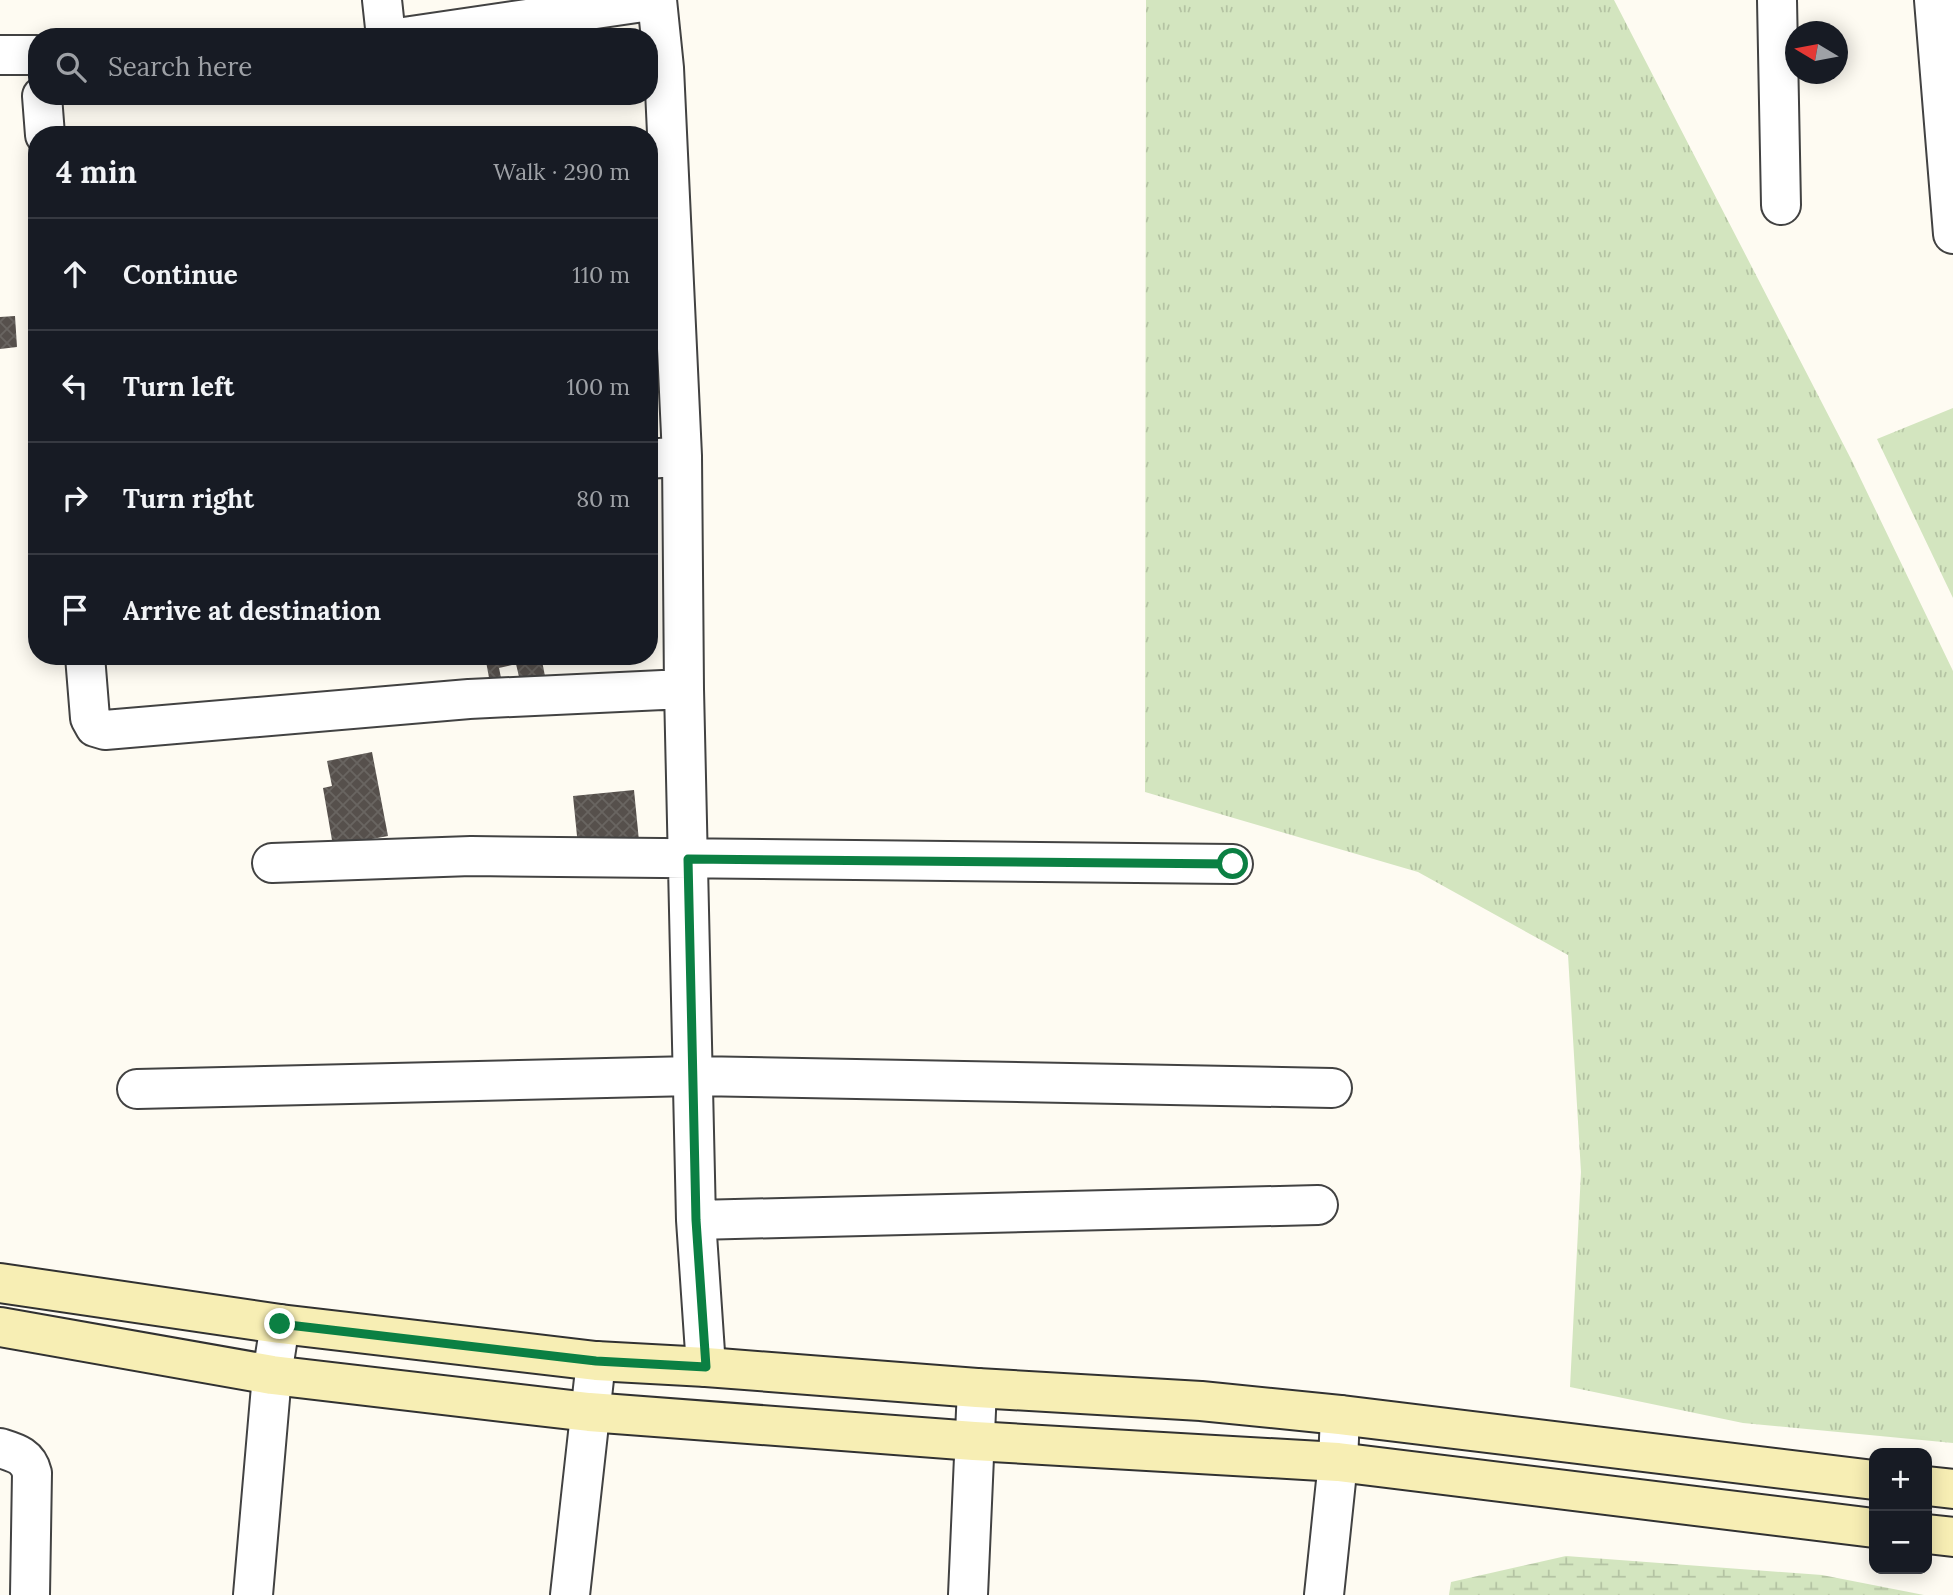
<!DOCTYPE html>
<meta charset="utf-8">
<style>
:root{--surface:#171b24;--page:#20242c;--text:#f1f3f6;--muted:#9ea1a6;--line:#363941}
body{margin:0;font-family:Lora,serif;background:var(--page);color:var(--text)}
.controls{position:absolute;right:21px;bottom:21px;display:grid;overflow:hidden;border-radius:14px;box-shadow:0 4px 18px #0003}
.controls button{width:63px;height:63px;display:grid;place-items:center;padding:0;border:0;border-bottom:2px solid var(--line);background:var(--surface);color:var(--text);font:35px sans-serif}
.compass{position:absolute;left:1785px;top:21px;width:63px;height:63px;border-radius:50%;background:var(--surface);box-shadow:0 4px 18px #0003;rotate:280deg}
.stop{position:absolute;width:21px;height:21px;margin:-16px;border:5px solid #0b8043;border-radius:50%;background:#fff}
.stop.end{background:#0b8043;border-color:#fff;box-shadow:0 2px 7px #0008}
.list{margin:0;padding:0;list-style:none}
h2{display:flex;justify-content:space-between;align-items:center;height:91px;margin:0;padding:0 28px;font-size:30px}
h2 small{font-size:23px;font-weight:400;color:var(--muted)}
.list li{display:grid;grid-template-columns:46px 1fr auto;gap:21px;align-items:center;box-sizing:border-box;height:112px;padding:0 28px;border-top:2px solid var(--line)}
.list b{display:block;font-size:26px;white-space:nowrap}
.list em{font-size:23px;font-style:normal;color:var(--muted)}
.icon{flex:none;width:38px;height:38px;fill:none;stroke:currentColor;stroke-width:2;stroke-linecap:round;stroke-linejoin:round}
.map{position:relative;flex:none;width:1953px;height:1595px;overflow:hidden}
.search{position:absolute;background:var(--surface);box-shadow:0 4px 18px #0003;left:28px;top:28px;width:630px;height:77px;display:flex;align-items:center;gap:18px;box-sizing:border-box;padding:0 24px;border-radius:28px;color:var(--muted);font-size:26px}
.panel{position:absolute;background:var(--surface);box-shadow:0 4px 18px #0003;left:28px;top:126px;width:630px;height:539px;border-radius:28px}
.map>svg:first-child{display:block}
</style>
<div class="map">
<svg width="1953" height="1595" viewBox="0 0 1953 1595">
<defs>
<pattern id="grass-tufts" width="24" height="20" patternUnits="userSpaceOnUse" patternTransform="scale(1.75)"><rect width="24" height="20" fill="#d3e5bf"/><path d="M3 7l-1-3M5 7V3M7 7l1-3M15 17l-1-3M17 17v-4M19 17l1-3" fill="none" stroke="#b4c3a3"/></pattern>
<pattern id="wetland-marsh" width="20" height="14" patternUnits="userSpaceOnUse" patternTransform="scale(1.75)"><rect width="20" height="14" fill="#d3e5bf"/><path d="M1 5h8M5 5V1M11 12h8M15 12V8" fill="none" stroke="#b4c3a3"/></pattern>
<pattern id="building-cross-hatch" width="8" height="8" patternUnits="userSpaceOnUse" patternTransform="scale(1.75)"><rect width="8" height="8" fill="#56504c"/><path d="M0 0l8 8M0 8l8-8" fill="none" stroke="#696561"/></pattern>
</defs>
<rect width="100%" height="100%" fill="#fefbf2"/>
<path fill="url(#grass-tufts)" d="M1146,0h468l238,461 101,210v772l-210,-20 -173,-36 11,-215 -13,-217 -150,-83 -273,-80z
M1953,408v190l-76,-159z"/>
<path fill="url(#wetland-marsh)" d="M1566,1556l256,19 102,20h-475l2,-13z"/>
<path fill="url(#building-cross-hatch)" d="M15,316l2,31 -17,2v-32z
M485,656h56l4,20 -25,5 -4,-17 -17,4 5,24 -12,2z
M372,752l16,84 -55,10 -10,-58 9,-2 -5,-25z
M634,790l5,51 -61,5 -5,-50z"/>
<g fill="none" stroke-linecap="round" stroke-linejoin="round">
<g stroke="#424242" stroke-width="42">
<path id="street" d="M382,0l4,37
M1777,0l4,205
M1934,0l19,234
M404,37l253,-37
M0,55h37
M42,96l3,39
M649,459l33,-3
M85,656l5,62 5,9 10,3 364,-31 215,-10 -2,-233 -18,-388 -7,-68
M684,689l12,531 10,147
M272,863l199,-7 762,8
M137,1089l556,-13 639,12
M696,1220l622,-15
M0,1448c16,5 28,8 32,25l-2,122
M253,1595l19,-220 8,-51
M570,1595l26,-234
M968,1595l9,-207
M1324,1595l14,-133 2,-47"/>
</g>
<g stroke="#313131" stroke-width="42">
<path id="secondary" d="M0,1283l280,41 316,37 110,6 271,21 224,13 139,14 534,65
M0,1327l272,48 317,37 385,29 364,21 536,66
M1927,1486l26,3
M1927,1534l26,3"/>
</g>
<use href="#street" stroke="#fff" stroke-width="38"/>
<use href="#secondary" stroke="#f7eeb4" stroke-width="38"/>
</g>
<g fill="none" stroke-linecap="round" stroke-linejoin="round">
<path stroke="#0b8043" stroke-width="9" d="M280,1324l316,37 110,6 -10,-147 -8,-361 545,5"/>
</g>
</svg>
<div class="controls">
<button>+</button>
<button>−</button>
</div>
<svg class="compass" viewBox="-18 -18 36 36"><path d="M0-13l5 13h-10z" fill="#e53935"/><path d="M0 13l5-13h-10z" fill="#9ea1a6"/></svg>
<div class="stop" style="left:1233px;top:864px"></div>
<div class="stop end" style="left:280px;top:1324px"></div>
<div class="search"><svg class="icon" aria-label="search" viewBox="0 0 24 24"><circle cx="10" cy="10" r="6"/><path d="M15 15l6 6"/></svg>Search here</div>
<section class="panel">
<h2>4 min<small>Walk · 290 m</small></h2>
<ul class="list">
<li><svg class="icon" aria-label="ahead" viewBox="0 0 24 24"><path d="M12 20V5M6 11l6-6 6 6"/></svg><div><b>Continue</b></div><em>110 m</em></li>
<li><svg class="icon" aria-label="left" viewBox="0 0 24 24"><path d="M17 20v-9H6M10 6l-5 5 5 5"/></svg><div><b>Turn left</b></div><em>100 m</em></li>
<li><svg class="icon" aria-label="right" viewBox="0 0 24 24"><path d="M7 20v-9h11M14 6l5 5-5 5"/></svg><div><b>Turn right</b></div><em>80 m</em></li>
<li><svg class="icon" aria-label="arrive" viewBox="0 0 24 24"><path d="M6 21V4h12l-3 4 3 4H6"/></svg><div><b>Arrive at destination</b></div></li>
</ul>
</section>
</div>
